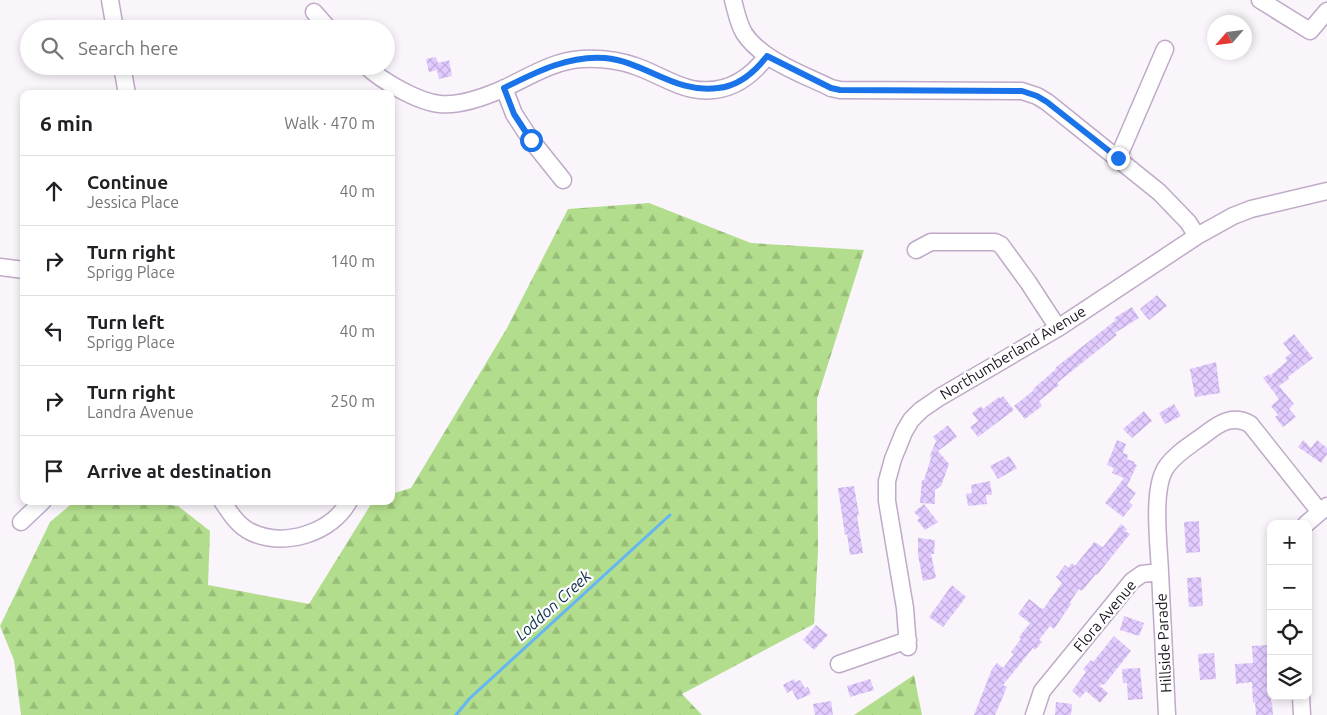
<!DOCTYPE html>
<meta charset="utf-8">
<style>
:root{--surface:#fff;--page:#f6f6f6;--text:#202124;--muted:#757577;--line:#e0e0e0}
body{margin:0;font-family:Ubuntu,sans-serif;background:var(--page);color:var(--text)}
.controls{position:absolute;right:15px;bottom:15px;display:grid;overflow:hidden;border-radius:10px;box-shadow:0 2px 8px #0003}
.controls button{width:45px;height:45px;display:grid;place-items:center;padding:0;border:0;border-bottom:1px solid var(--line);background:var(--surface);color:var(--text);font:25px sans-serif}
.compass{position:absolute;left:1207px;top:15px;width:45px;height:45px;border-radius:50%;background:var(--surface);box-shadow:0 2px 8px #0003;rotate:242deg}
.stop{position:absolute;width:15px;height:15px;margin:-11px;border:4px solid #1a73e8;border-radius:50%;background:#fff}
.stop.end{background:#1a73e8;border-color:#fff;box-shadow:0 1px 5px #0008}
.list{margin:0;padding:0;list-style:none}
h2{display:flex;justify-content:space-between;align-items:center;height:65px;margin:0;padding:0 20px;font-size:21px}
h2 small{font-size:16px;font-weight:400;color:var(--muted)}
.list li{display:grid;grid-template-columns:32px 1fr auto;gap:15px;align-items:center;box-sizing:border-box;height:70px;padding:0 20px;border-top:1px solid var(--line)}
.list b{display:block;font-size:19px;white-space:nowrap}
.list p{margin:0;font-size:16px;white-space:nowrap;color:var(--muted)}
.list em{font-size:16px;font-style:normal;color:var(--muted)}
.icon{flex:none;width:28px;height:28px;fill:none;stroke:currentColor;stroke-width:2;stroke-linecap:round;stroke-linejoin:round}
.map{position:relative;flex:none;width:1327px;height:715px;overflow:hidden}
.search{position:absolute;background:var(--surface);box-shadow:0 2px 8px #0003;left:20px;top:20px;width:375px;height:55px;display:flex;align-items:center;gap:12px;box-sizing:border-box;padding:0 18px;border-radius:28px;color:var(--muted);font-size:19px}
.panel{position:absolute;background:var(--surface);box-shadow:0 2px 8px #0003;left:20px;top:90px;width:375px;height:415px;border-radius:10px}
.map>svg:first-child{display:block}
</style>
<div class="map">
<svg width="1327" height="715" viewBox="0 0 1327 715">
<defs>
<pattern id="forest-firs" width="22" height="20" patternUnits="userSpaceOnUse" patternTransform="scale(1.25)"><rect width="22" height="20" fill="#b2dd8c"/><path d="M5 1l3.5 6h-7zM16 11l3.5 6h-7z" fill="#98bd78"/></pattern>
<pattern id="building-cross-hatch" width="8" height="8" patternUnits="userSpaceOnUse" patternTransform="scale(1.25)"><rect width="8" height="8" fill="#e2cbff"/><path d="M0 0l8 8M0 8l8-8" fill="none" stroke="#c1adda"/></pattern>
</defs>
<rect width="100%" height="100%" fill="#faf5fb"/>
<path fill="url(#forest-firs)" d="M649,203l102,40 113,7 -47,149 1,153 -4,72 -132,70 20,21h-681l-7,-55 -14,-34 50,-104 25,-21h63l40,5 32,25 -2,54 101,19 64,-103h18v-7l20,-6 96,-160 61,-119z
M914,675l8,40h-68z"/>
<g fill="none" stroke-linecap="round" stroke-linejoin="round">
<path stroke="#63b5f6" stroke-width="3" d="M456,715l13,-16 201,-184"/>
</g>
<path fill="url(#building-cross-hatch)" d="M436,57l2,6 11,-3 3,16 -13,3 -2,-9 -8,2 -3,-13z
M1157,295l10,11 -18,14 -9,-11z
M1132,307l7,11 -24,15 2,2 -60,48 2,2 -20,16 3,5 -17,13 -11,-13 20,-16 -1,-1 23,-20 -1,-1 61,-48 -2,-2z
M1294,334l19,24 -25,19 1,2 -10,7 15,18 -5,5 7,8 -13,10 -8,-10 3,-2 -7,-9 8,-7 -16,-21 6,-4 5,6 -3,-5 16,-14 -2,-3 6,-5 -8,-10z
M1216,362l4,31 -25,4 -5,-28z
M1003,396l11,14 -36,27 -8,-10 8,-6 -6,-8 9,-7 2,3 16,-12 1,2z
M1174,404l7,12 -16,8 -6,-11z
M1144,411l8,10 -20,17 -9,-9z
M948,425l9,12 -19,14 11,13 -8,22 -7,5h1v13l-15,-1 2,-23h2l8,-25 -3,3 7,-17 -3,-4z
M1117,440l9,4 -3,9 5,2 -1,4 8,3 -1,2 3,1 -10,21 9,7 -7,9 4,3 -10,12 -18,-14 19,-25 -12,-5 2,-5 -7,-3z
M1303,440l8,8 6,-8 10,8v6l-6,9 -23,-16z
M1009,456l8,12 -19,11 -8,-13z
M990,481l2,14h-6l1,9 -19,2 -2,-12 6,-1 -1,-8z
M854,486l5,29 -2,1 6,37 -13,2 -3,-21 -2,1 -7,-47z
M924,504l14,18 -13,8 -8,-10 3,-2 -6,-6z
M1199,521l1,31 -14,1 -2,-31z
M1121,524l6,5 -2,2 5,3 -33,41 -1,-1 -14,17 -3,-2 -9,13 1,2 -17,25 -4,-3 -11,14 3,2 -7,8 -2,-2 -30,37 4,2 -12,28h-21l18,-46 5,-6 6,5 11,-14 -3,-2 10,-13 -2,-2 11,-14 -12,-9 11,-15 13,10 2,-1 18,-25 -6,-6 9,-12 3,3 4,-5 3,3 19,-24 9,5z
M918,538l17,2 -1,14h-3l5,24 -13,3 -5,-26z
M1201,577l2,29 -14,1 -2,-29z
M952,585l14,12 -23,30 -14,-10z
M1124,616l20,7 -5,13 -19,-6z
M816,625l12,10 -14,15 -11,-10z
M1114,636l17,15 -26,33 -6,1 9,8 -8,10 -14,-12 -6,7 -8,-7 14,-19 -3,-3 8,-9 2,2z
M1270,645l1,57h1l1,13h-17l-1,-13 -2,1 -1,-21 -16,2 -1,-20 18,-1 -1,-17z
M1214,653l2,26 -16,1 -2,-26z
M1140,668l3,31 -15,1 -1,-17h-4l-1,-14z
M794,679l1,3 5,-2 5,8 3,-1 3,7 -14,6 -5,-10 -5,3 -4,-8z
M870,679l4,11 -24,7 -3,-11z
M831,701l2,14h-18l-2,-11z
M1056,702l16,2 -1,11h-16z"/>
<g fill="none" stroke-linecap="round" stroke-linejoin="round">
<g stroke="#bfaac7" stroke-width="19">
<path id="minor" d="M110,0l5,29
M733,0c3,11 5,23 11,33 17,27 59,41 87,55l9,2 182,1 15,5 10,6 112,90 29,30 9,14
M1260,0l50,31 17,-20
M314,12l15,17
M122,66l5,28
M366,66c16,15 52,36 74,38 20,2 47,-8 65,-16 25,-12 50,-28 78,-29 18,-1 35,1 52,7 19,6 37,19 57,23 32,6 56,-8 75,-33
M504,88l10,26 17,26 32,40
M1118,158l47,-109
M916,250l15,-8h64l6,3 27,37 30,46
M0,267l24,3
M222,501c8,12 16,25 29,31 33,16 81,1 98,-31
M21,522l22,-21
M1306,524l21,-18
M1160,572l7,143
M908,647l-3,-39 -18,-107v-20l6,-22 11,-27 7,-12 10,-10 19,-13 118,-69 139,-92 36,-20 18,-7 76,-18
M839,664l69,-24
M1301,696l1,19
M1034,715l8,-24 90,-110 10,-7 18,-2c-1,-27 -9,-85 7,-106 10,-14 27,-23 41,-34 13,-10 26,-17 42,-8l70,88"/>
</g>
<use href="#minor" stroke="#fff" stroke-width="16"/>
</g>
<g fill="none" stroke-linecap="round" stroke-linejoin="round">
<path stroke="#1a73e8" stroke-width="6" d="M531,140l-17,-26 -10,-26c32,-16 65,-33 101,-30 41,4 70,36 113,30 21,-2 36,-15 49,-32l64,32 9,2 182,1 15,5 10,6 71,56"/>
</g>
<g text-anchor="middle" stroke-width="4.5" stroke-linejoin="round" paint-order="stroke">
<g font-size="15" fill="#1b131e" stroke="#fff">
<text transform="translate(1013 353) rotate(-31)" y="5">Northumberland Avenue</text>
<text transform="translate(1105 616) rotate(-50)" y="5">Flora Avenue</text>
<text transform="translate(1164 643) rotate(-93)" y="5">Hillside Parade</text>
</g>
<g font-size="16" font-style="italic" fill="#0e314b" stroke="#fff">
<text transform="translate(553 605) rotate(-42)" y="6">Loddon Creek</text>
</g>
</g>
</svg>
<div class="controls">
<button>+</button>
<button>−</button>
<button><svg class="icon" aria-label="locate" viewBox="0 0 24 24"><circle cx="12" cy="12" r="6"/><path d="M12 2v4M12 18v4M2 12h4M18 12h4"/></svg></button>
<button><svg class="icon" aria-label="layers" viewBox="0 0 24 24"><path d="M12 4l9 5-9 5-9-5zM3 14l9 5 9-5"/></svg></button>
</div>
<svg class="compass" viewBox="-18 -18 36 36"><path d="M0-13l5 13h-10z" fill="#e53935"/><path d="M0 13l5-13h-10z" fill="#757577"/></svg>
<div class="stop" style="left:531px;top:140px"></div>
<div class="stop end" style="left:1118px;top:158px"></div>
<div class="search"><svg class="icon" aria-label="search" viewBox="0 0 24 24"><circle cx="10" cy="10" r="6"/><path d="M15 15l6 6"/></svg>Search here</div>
<section class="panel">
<h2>6 min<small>Walk · 470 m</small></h2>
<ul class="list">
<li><svg class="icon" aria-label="ahead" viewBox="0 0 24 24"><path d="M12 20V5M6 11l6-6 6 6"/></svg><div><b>Continue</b><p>Jessica Place</p></div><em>40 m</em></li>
<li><svg class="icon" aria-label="right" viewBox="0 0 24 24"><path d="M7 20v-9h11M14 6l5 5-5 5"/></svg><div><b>Turn right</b><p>Sprigg Place</p></div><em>140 m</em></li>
<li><svg class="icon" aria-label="left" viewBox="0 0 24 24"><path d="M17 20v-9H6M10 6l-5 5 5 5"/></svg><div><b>Turn left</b><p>Sprigg Place</p></div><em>40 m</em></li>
<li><svg class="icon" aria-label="right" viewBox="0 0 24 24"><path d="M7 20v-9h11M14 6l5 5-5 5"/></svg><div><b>Turn right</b><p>Landra Avenue</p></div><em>250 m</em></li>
<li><svg class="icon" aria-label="arrive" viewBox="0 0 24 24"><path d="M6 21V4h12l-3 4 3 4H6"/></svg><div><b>Arrive at destination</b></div></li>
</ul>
</section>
</div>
